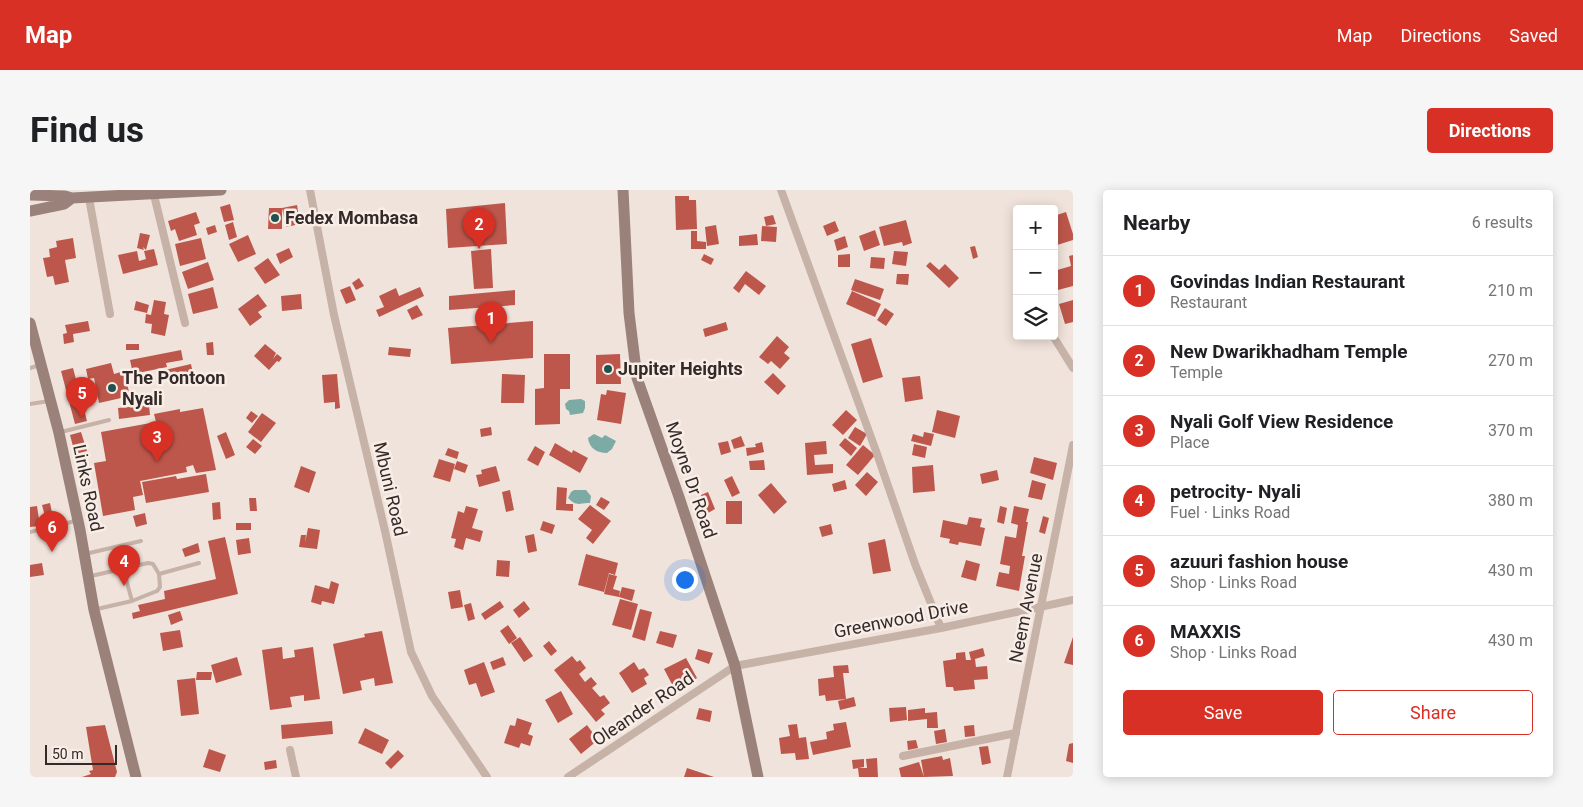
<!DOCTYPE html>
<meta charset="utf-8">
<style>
:root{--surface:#fff;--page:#f6f6f6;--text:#202124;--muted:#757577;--line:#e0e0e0;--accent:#d93025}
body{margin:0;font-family:Roboto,sans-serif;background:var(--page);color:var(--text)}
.controls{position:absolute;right:15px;top:15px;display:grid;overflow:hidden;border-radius:5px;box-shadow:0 2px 12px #0003}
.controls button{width:45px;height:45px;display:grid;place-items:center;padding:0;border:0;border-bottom:1px solid var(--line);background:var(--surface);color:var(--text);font:25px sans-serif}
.scale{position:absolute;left:15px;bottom:12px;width:72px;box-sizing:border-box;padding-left:5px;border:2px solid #342a28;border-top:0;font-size:14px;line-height:18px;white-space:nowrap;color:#342a28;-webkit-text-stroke:4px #f8eee7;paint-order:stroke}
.you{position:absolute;left:654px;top:389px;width:18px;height:18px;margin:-12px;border:4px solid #fff;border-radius:50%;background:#1a73e8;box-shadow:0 0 0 8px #1a73e833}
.badge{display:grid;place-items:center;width:32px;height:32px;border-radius:50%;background:var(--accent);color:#fff;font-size:16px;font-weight:700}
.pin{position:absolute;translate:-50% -41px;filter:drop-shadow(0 1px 2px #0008)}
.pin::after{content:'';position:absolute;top:26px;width:18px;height:15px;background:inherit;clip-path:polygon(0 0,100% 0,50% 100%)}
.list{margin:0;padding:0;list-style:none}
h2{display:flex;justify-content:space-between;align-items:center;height:65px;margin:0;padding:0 20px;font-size:21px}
h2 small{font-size:16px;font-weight:400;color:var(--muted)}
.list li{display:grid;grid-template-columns:32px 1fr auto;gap:15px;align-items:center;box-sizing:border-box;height:70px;padding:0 20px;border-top:1px solid var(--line)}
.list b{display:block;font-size:19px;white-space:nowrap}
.list p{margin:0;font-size:16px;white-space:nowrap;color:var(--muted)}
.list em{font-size:16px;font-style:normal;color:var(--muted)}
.actions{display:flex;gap:10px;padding:15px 20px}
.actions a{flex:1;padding:11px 0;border:1px solid var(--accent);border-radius:5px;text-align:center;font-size:18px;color:var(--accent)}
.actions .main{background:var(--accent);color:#fff}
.icon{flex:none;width:28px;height:28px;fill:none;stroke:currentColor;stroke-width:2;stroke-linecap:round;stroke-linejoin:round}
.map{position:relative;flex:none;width:1043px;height:587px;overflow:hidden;border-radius:5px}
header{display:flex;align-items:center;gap:30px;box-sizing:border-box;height:70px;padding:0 25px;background:var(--accent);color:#fff}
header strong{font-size:24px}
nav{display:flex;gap:28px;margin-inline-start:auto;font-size:18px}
.intro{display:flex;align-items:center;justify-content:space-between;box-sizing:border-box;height:120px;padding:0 30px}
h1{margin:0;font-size:35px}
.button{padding:12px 22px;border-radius:5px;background:var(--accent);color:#fff;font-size:18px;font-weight:700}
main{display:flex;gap:30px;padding:0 30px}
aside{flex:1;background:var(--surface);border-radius:5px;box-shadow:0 2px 12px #0003}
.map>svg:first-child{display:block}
</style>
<header>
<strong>Map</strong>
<nav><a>Map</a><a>Directions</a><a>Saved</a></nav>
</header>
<div class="intro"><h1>Find us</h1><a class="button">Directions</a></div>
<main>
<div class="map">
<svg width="1043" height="587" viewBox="0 0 1043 587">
<rect width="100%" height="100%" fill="#f0e3db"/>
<path fill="#7caba6" d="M551,209l4,2v7l-2,5 -13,2 -1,-4 -3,-2 -1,-5 4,-4z
M564,244l8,4 3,-3 11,6 -4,8 -5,4c-10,0 -18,-5 -19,-15z
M544,300h12l5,6 -1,7c-10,-1 -12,5 -22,-5l3,-6z"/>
<path fill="#be574b" d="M645,6h14v4h7l1,29 -21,1z
M475,13l2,41 -59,4 -2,-39z
M200,14l4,16 -10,2 -4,-15z
M267,15l3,19 -14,3 -4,-19z
M239,18h13v21h-14z
M166,22l4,11 -6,2 3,10 -18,6 -4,-12 -4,2 -3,-10z
M1036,22l7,22v6l-19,6v-30z
M743,25l3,9 -10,2 -2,-9z
M876,30l6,23 -9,3 -1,-4 -18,4 -5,-19z
M805,31l4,10 -12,5 -4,-10z
M203,32l4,15 -8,3 -4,-15z
M185,35l2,7 -9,3 -2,-7z
M686,35l3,19 -12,2 -2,-19z
M732,36l15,1 -1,15 -15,-1z
M845,40l5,15 -16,6 -5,-15z
M661,41h6v10l9,1v7h-15z
M110,43l10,2 -4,15 -3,-3 1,3 -7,-2z
M727,44l1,11 -19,1v-10z
M218,45l8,19 -18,8 -9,-18z
M815,46l3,11 -11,4 -3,-11z
M43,48l3,20 -11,2 4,22 -14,3 -2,-9 -6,1 -4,-19 7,-1 -1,-8 8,-2 -1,-6z
M171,48l5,21 -26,7 -5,-22z
M945,56l3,11 -5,2 -3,-12z
M259,58l4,9 -13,7 -4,-10z
M124,59l4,16 -35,9 -5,-19 19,-4 2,10 7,-2 -2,-8z
M461,59l2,39 -19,1 -3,-38z
M864,61l14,1 -2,14 -14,-2z
M674,64l10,5 -3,6 -10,-5z
M820,64v13h-12v-12z
M1043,65v31l-19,5v-20l17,-5 -2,-10z
M841,67l14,1 -1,11 -14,-1z
M238,68l12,17 -15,9 -11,-16z
M178,72l6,18 -26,9 -6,-17z
M900,72l9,8 6,-6 14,14 -10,10 -23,-22z
M716,81l20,15 -7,9 -14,-11 -6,9 -6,-5z
M867,84h12l-1,11 -12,-1z
M329,88l5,8 -8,4 -4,-7z
M825,89l29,10 -4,11 -29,-10z
M320,96l6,14 -10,4 -6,-14z
M183,97l5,21 -25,6 -5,-20z
M390,97l4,9 -45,21 -3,-7 8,-3 -5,-11 17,-8 3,8z
M485,100v15l-66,5v-14z
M822,101l29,13 -6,13 -29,-13z
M228,104l9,12 -9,6 4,5 -12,9 -12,-17z
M271,104l1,15 -20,2 -1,-15z
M124,110l12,2 -2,12 5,1 -4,21 -14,-3 1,-9 -7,-1 1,-9 5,1z
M1043,110v22l-8,2 -6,-20z
M106,111l13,4 -2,8 -13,-3z
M387,115l6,10 -11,5 -5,-10z
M855,118l9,6 -8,12 -9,-6z
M58,131l2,10 -17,3 1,8 -10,2 -1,-10 4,-1 -2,-8z
M503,131v37l-82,6 -3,-36z
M696,132l2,8 -23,7 -2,-8z
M747,146l12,11 -5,6 6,5 -10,11 -9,-8 -3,3 -9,-7z
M841,148l12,39 -20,6 -12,-39z
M183,152l1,13h-7l-1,-12z
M96,154h13v6h-13z
M235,154l11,9 -3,6 4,-5 5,4 -3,4 -2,-1 -8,9 -15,-14z
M359,157l22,2 -1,8 -22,-2z
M151,160l2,10 -17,3 1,4 -34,7 -3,-14z
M514,164h26v35h-10v35l-25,1v-36l9,-1z
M590,164l1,30h-25v-29z
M81,173l3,11 10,-3 6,25 -31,7 -5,-25 -6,1 -2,-10z
M161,174l2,10 -26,5 -2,-9z
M43,178l14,53 -12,3 -14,-53z
M743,183l13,13 -8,9 -14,-13z
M307,184l3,34 -5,1v-7l-11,1 -2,-28z
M472,184l23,1 -1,28h-23z
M890,186l3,23 -18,3 -3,-24z
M577,200l19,3 -5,31 -24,-4 4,-26 5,1z
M119,215l1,10 -31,4 -1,-11z
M173,218l13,62 -20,3 -3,-8 -7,2 1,5 -47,9 3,14 -10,2 2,13 -32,6 -9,-53 12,-2 -5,-29 55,-10 -2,-8 26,-5v3z
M816,220l11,10 -14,15 -11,-10z
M907,220l23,6 -5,22 -23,-6z
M221,221l7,5 -6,7 -6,-5z
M232,223l14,10 -15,19 -13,-10z
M461,237l1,8 -11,2 -1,-8z
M825,237l12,7 -7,12 -12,-8z
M51,242l6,19 -12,3 -5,-19z
M196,242l9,23 -9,4 -9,-23z
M894,242l10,2 -3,12 -20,-5 2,-7 10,3z
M711,246l4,10 -11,3 -3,-9z
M815,248l12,10 -6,8 -12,-11z
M223,249l9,7 -7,8 -9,-7z
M698,251l3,11 -10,3 -3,-12z
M796,251l1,13 -13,1 1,10 18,-1v9l-26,2 -2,-32z
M732,252l2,10 -17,4 -1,-8 10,-1 -1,-3z
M525,253l17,10 1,-3 15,8 -8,15 -31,-18z
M884,254l13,3 -2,11 -13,-3z
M833,255l12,10 -17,20 -12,-10z
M505,256l10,6 -7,14 -11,-6z
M418,258l11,4 -2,7 -12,-4z
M1004,267l23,6 -4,17 -23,-7z
M409,269l16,5 -5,18 -17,-5z
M734,270l1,10h-15l-1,-9z
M427,271l11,4 -3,8 -11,-4z
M903,275l2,26 -22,2 -1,-26z
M271,276l15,6 -7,21 -15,-6z
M466,276l4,15 -21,6 -3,-12 6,-1 -1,-4z
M967,280l2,10 -17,4 -2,-10z
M837,282l11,10 -12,14 -11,-11z
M176,284l3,18 -63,11 -4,-21 34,-6 1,3z
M702,286l8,17 -8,4 -8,-17z
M815,290l2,9 -13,3 -2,-8z
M1002,290l14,4 -4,16 -14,-3z
M741,293l16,19 -13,12 -16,-19z
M527,297l10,1 -1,16h7v7l-17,-1z
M480,300l4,20 -8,2 -4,-20z
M678,302l7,17 -7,4 -7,-18z
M68,303v7l-11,1v-7z
M571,307l9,5 -6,8 -8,-5z
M219,308h7l1,13h-7z
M696,311h16v23h-16z
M190,312l1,17 -8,1 -1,-17z
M20,313l4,19 -7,2 -5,-19z
M560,315l21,16 -18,23 -7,-6 6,-8 -14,-11z
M7,316l3,20 -10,1v-20z
M436,316l12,3 -6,19 11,3 -3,11 -14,-4 -3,12 -9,-3 2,-8 -5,-1 7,-27 6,2z
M970,316l7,2 -3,16 -7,-2z
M984,316l15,3 -3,13h2l-6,34h3l-6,35 -23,-5 3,-14 10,2 1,-8 -10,-2 5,-28 11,2 2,-13 -7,-2z
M115,323l2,11 -11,3 -3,-11z
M1013,326l6,2 -4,16 -6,-2z
M939,327l13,2 -2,8 5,1 -4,18 -22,-4 -1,3 -9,-2 1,-4 -10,-2 3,-17 24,5z
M513,331l12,4 -3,9 -12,-4z
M206,333h15v7h-15z
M801,334l2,10 -11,3 -3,-10z
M278,338l12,2 -3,19 -18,-2 2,-12h5l-1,8z
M504,344l3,17 -9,2 -3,-17z
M195,347l13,57 -105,25 -1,-6 8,-2 -2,-6 27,-6 -1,-8 52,-12 -8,-38z
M219,348l2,15 -13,2 -2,-15z
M855,349l6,32 -18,3 -5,-31z
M168,353l2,9 -15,5 -3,-8z
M105,360l1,10 -17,1 -1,-10z
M556,364l32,9 -3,12 -6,-2 -5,19 -26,-7z
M467,370l13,1 -1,16 -13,-1z
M936,370l14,4 -4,17 -15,-4z
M12,373l2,12 -14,2v-12z
M579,384l8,2 -4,13 7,2 -1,6 -15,-3z
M301,391l8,3 -5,20 -12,-3 -1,4 -10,-3 4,-17 14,4z
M592,397l13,3 -3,11 -13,-4z
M430,400l3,17 -12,2 -3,-17z
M590,409l18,5 -7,26 -19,-5z
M470,411l4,6 -19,13 -4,-6z
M494,411l6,8 -11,9 -6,-8z
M441,413l4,16 -7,2 -4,-16z
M610,419l12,3 -7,29 -13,-4z
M150,421l3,9 -12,5 -3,-10z
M478,435l9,13 -8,6 -9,-13z
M150,440l3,17 -20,4 -3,-18z
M352,441l11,52 -18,3 -1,-8 -14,3 2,9 -19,4 -10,-50 32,-7 -1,-3z
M630,441l17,4 -4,13 -17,-5z
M490,447l13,19 -9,6 -13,-19z
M1043,447v28l-9,-2z
M519,451l8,10 -6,5 -8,-10z
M252,457l1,12 12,-2 -1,-7 19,-3 7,52 -16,2v-6l-14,2 2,10 -22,3 -8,-60z
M953,458l2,8 -10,3 1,8 11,-1 1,13 -14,1 1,9 -21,2 -1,-4h-7l-3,-26 13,-2v-6l9,-1 1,8h5l-2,-8z
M668,459l15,4 -4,11 -14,-5z
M542,466l5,6 3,-2 6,8 -7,6 6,8 6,-5 6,7 -5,4 8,9 4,-2 6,8 -9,7 4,4 -9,8 -42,-52z
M207,467l5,18 -26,8 -5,-18z
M473,467l3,8 -13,5 -3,-8z
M656,468l11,20 -22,12 -11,-21z
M454,472l11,30 -14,5 -5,-14 -7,2 -5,-15z
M604,472l5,8 5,-2 5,7 -5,3 3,6 -15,9 -13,-20z
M818,475l1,8h-6l3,26 8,-2 2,9 -16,4 -2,-9 8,-2 -20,2 -1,-6 -6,1 -1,-17 16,-2 -1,-11z
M167,482h15l-1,8h-15z
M165,488l4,36 -18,2 -4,-36z
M531,501l12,23 -15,9 -13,-23z
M876,517l1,13 -17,2 -1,-14z
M669,518l13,3 -2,11 -14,-3z
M895,518v5l12,-1 1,16h-11v-9l-19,2v-11z
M487,528l15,5 -4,11 5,2 -3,10 -9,-3 -2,5 -15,-5 6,-18 5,1z
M302,531l1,13 -51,5 -1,-14z
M816,532l5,25 -38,8 -3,-13 17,-3 -1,-7 8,-2 -1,-6z
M767,534l2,14 7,-1 3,22 -13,1 -1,-7 -14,1 -2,-16 11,-2 -2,-11z
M75,535l12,47 -2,5h-33l9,-3 -2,-3 4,-1 -7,-43z
M557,535l11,15 -17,14 -12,-15z
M944,535l1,11 -10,1 -1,-11z
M335,538l24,12 -7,14 -24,-11z
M915,539l2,13 -11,2 -2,-13z
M886,550l2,8 -10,2 -1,-9z
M1043,553v20l-7,-2 3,-17z
M958,556l3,17 -9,2 -3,-18z
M179,559l17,6 -6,17 -17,-5z
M368,560l6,6 -13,13 -6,-6z
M912,566l1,4 7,-2 3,18 -29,1 -3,-17z
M847,568l1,19h-19l-1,-9h9l-1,-9z
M834,569v8l-11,2 -1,-9z
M246,570l1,8 -12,2 -1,-8z
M889,572l5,15h-23l-2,-9z
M657,578l27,9h-30z"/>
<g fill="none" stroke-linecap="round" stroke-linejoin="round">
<path stroke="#c7b2a8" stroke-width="4" d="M0,178l10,-3
M0,214l19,-3
M31,242l48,-12
M0,342l45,-11
M55,364l56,-13
M61,386l57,-13 5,1 6,10 40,-11
M102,411l25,-10 3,-4 -1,-13
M67,419l35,-8 -9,-33"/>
<path stroke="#c7b2a8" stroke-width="8" d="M280,0l24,125 51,216 26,121 21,44 55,81
M751,0l95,261 39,113 26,64
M124,5l31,128
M59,8l21,116
M1023,146l20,32
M260,560l6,27
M873,566l113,-23
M538,587l167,-111 206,-38 132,-28
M977,587l66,-332"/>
<path stroke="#9a8179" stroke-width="11" d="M593,0l6,123 8,65 42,119 56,169 23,111
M0,5l35,1 7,2 149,-8
M0,21l34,-7 8,-6
M0,133l29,110 21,97 14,80 42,167"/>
</g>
<g fill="#20534f" stroke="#f8eee7" stroke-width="2">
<circle cx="245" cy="28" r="5"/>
<circle cx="578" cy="179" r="5"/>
<circle cx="82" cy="198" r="5"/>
</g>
<g text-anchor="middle" stroke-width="5" stroke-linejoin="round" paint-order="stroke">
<g font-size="18" font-weight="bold" fill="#342a28" stroke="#f8eee7" text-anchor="start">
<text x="255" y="34">Fedex Mombasa</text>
<text x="588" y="185">Jupiter Heights</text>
<text x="92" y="194">The Pontoon<tspan x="92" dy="21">Nyali</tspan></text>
</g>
<g font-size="18" fill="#342a28" stroke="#f8eee7">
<text transform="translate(661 290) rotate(71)" y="6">Moyne Dr Road</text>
<text transform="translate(58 298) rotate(78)" y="6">Links Road</text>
<text transform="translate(360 299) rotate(77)" y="6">Mbuni Road</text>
<text transform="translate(996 418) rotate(-79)" y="6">Neem Avenue</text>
<text transform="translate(871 429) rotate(-11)" y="6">Greenwood Drive</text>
<text transform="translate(613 519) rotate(-34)" y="6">Oleander Road</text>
</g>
</g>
</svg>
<div class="controls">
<button>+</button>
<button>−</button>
<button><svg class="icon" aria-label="layers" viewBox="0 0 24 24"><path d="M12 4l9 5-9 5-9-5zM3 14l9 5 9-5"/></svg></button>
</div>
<div class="scale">50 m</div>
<div class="you"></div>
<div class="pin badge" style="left:461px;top:153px">1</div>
<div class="pin badge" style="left:449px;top:59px">2</div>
<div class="pin badge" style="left:127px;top:272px">3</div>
<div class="pin badge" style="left:94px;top:396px">4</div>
<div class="pin badge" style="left:52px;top:228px">5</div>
<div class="pin badge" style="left:22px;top:362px">6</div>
</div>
<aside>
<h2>Nearby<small>6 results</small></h2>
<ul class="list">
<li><span class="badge">1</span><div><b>Govindas Indian Restaurant</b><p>Restaurant</p></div><em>210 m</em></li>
<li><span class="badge">2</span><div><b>New Dwarikhadham Temple</b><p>Temple</p></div><em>270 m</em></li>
<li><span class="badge">3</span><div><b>Nyali Golf View Residence</b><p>Place</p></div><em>370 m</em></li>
<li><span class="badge">4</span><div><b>petrocity- Nyali</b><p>Fuel · Links Road</p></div><em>380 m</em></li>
<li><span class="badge">5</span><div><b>azuuri fashion house</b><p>Shop · Links Road</p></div><em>430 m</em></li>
<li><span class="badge">6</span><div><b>MAXXIS</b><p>Shop · Links Road</p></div><em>430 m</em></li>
</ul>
<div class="actions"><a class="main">Save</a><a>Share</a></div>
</aside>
</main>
